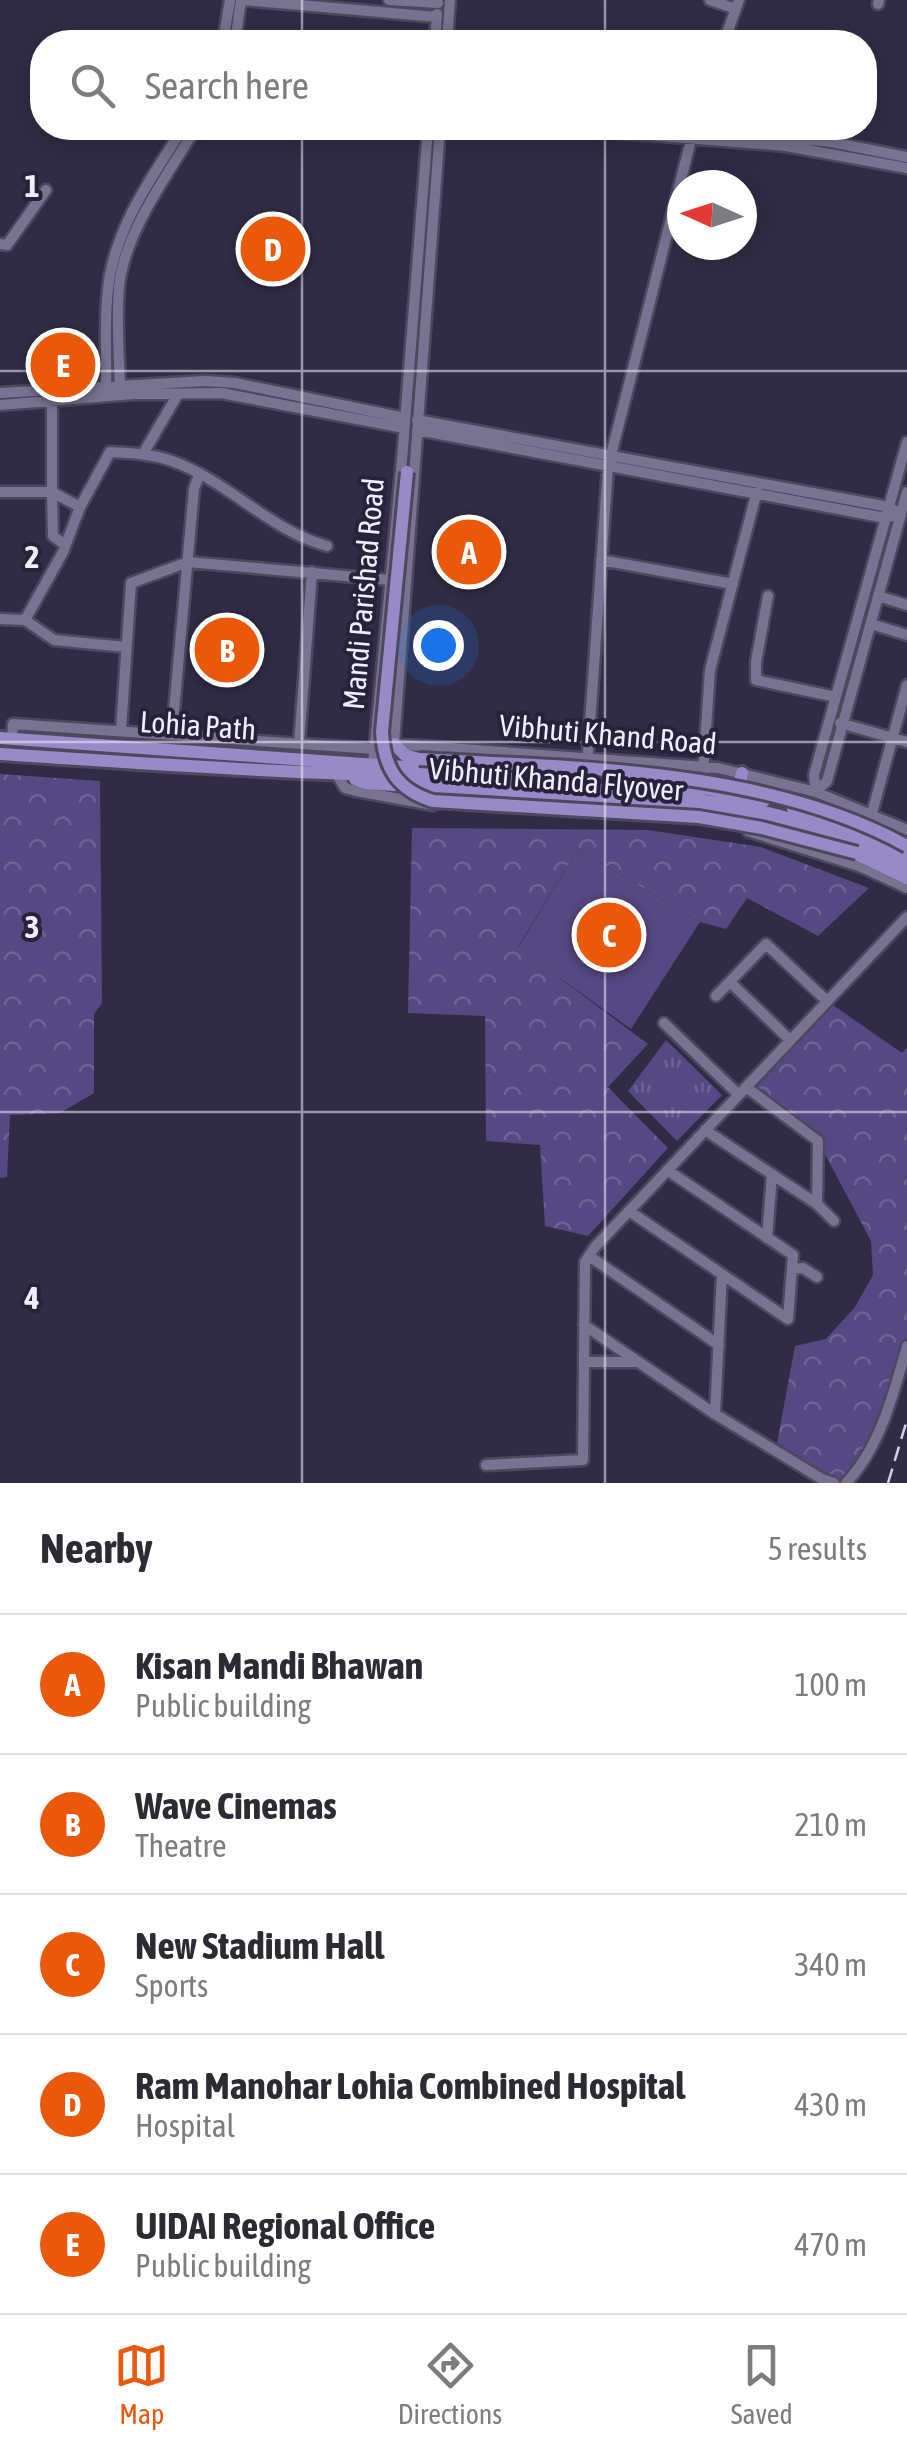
<!DOCTYPE html>
<style>
:root{--surface:#fff;--page:#f2f2f3;--text:#2b2b33;--muted:#7c7c81;--line:#e1e1e2;--accent:#ea580c}
body{margin:0;font-family:"Asap Condensed",sans-serif;background:var(--page);color:var(--text)}
.compass{position:absolute;left:667px;top:170px;width:90px;height:90px;border-radius:50%;background:var(--surface);box-shadow:0 5px 25px #0003;rotate:273deg}
.you{position:absolute;left:438px;top:645px;width:35px;height:35px;margin:-25px;border:8px solid #fff;border-radius:50%;background:#1a73e8;box-shadow:0 0 0 15px #1a73e833}
.badge{display:grid;place-items:center;width:65px;height:65px;border-radius:50%;background:var(--accent);color:#fff;font-size:32px;font-weight:700}
.pin{position:absolute;translate:-50% -50%;border:5px solid #fff;box-shadow:0 2px 10px #0006}
.list{margin:0;padding:0;list-style:none}
h2{display:flex;justify-content:space-between;align-items:center;height:130px;margin:0;padding:0 40px;font-size:42px}
h2 small{font-size:32px;font-weight:400;color:var(--muted)}
.list li{display:grid;grid-template-columns:65px 1fr auto;gap:30px;align-items:center;box-sizing:border-box;height:140px;padding:0 40px;border-top:2px solid var(--line)}
.list b{display:block;font-size:38px;white-space:nowrap}
.list p{margin:0;font-size:32px;white-space:nowrap;color:var(--muted)}
.list em{font-size:32px;font-style:normal;color:var(--muted)}
.icon{flex:none;width:55px;height:55px;fill:none;stroke:currentColor;stroke-width:2;stroke-linecap:round;stroke-linejoin:round}
.map{position:relative;flex:none;width:907px;height:1483px;overflow:hidden}
.search{position:absolute;background:var(--surface);box-shadow:0 5px 25px #0003;left:30px;right:30px;top:30px;height:110px;display:flex;align-items:center;gap:25px;box-sizing:border-box;padding:0 35px;border-radius:40px;color:var(--muted);font-size:38px}
.sheet{height:830px;background:var(--surface)}
nav{display:flex;justify-content:space-around;align-items:center;box-sizing:border-box;height:140px;border-top:2px solid var(--line);background:var(--surface);font-size:28px;color:var(--muted)}
nav a{display:grid;justify-items:center;gap:5px}
nav .on{color:var(--accent)}
.map>svg:first-child{display:block}
</style>
<div class="map">
<svg width="907" height="1483" viewBox="0 0 907 1483">
<defs>
<pattern id="forest-crowns" width="20" height="18" patternUnits="userSpaceOnUse" patternTransform="scale(2.5)"><rect width="20" height="18" fill="#564882"/><path d="M2 6a3 3 0 1 1 6 0M12 15a3 3 0 1 1 6 0" fill="none" stroke="#6f6395"/></pattern>
<pattern id="park-tufts" width="24" height="20" patternUnits="userSpaceOnUse" patternTransform="scale(2.5)"><rect width="24" height="20" fill="#564882"/><path d="M3 7l-1-3M5 7V3M7 7l1-3M15 17l-1-3M17 17v-4M19 17l1-3" fill="none" stroke="#6f6395"/></pattern>
</defs>
<rect width="100%" height="100%" fill="#312c45"/>
<path fill="#564882" d="M578,849l122,73 -69,107 -113,-81z"/>
<path fill="url(#forest-crowns)" d="M0,774l100,7 2,222 -8,11v79l-34,20 -50,2 -3,62 -7,1z
M412,828l236,2 113,17 108,41 -51,48 -71,-38 -21,31 -26,-7 -122,-73 -60,98 130,97 -40,43 60,61 -80,88 -43,-10 -5,-81 -54,-4 -1,-125 -77,-3z
M827,1001l75,52 5,-5v313l-16,40 -45,82h-7l-62,-40 18,-97 31,-7 29,-32 18,-32 -2,-34 -53,-100 -72,-54z"/>
<path fill="url(#park-tufts)" d="M666,1040l56,55 -45,46 -49,-50z"/>
<g fill="none" stroke-linecap="round" stroke-linejoin="round">
<g stroke="#4d485e" stroke-width="15">
<path id="minor" d="M243,0l194,17
M389,0l49,3
M710,0l26,9
M878,4l1,-4
M223,42l7,-42
M235,42l6,-42
M435,42l2,-28
M447,42l3,-42
M724,42l15,-42
M440,128l-46,616 324,24 98,24 91,38
M559,128l227,18 121,22
M691,128l140,14 76,15
M0,244l7,1 39,-55
M120,387c-1,-33 -4,-67 -1,-100 5,-54 50,-115 77,-159
M106,390c1,-33 -2,-68 2,-101 6,-60 44,-112 75,-161
M0,393l205,-12 30,2 170,35
M0,405l133,-11 88,-1 183,35
M417,420l472,87 12,7
M417,430l469,88 14,-4
M143,454l35,-60
M0,492h52v-91
M65,545l-12,-9 -1,-44 28,15 30,-55c21,1 42,2 62,9 56,20 97,69 155,85
M601,560l132,24
M768,596l-12,66v18l80,17
M878,596l29,9
M0,619l25,1 29,20 71,7
M25,620l38,-68 17,-45
M871,624l36,11
M840,723l67,19
M121,730l10,-147 57,-21 202,18
M172,733l22,-244 5,-14
M12,739l1,-15 362,25
M299,744l13,-172
M373,765l29,-305 26,-332
M336,773l9,15 11,3 77,14
M586,780l22,-313 86,-339
M702,788l8,-118 47,-179
M816,792l-2,-17 93,-333
M816,792l11,-11 80,-289
M872,813l35,-128
M748,831l111,35 48,22
M730,982l60,58
M716,996l50,-52 61,57
M664,1023l75,72
M746,1087l72,54 -1,63
M705,1130l112,74 17,17
M667,1170l126,85 -5,64
M629,1211l159,108
M767,1238l5,-64
M589,1256l130,89
M792,1269l11,-1 14,9
M584,1325l131,89 107,65 12,4
M584,1362h54
M715,1414l7,-140
M486,1465l97,-5 2,-198 10,-15 312,-330
M846,1483c34,-35 48,-91 61,-137"/>
</g>
<g stroke="#4d485e" stroke-width="18">
<path id="major" d="M0,738l531,38
M394,744l11,11 14,4
M0,754c109,7 218,15 327,19 83,3 167,8 251,15 115,9 226,19 329,79
M355,779l11,4 326,23 69,12 67,23
M621,782l87,7 56,12
M737,794l5,-21
M793,809l70,25 44,22
M851,851l56,27"/>
</g>
<use href="#minor" stroke="#787390" stroke-width="10"/>
<use href="#major" stroke="#978ac6" stroke-width="12"/>
<path stroke="#d4d1e3" stroke-width="2.5" stroke-dasharray="15 8" stroke-linecap="butt" d="M888,1483l19,-63"/>
<g stroke="#4d485e" stroke-width="18" stroke-linecap="butt">
<path id="major-bridge" d="M407,472l-25,260c2,37 16,58 51,69l266,16 63,11 95,25
M419,759c158,9 347,9 488,87"/>
</g>
<use href="#major-bridge" stroke="#978ac6" stroke-width="12"/>
</g>
<path fill="none" stroke="#f0edfe" stroke-width="2.5" stroke-opacity="0.55" d="M302,0v42M605,0v42M302,128v1355M605,128v1355M0,371h907M0,742h907M0,1112h907"/>
<g text-anchor="middle" stroke-width="8" stroke-linejoin="round" paint-order="stroke">
<g font-size="30" fill="#f0edfe" stroke="#27223a">
<text transform="translate(364 594) rotate(-85)" y="10">Mandi Parishad Road</text>
<text transform="translate(198 726) rotate(4)" y="10">Lohia Path</text>
<text transform="translate(608 735) rotate(5)" y="10">Vibhuti Khand Road</text>
<text transform="translate(556 780) rotate(5)" y="10">Vibhuti Khanda Flyover</text>
</g>
</g>
<g font-size="32" text-anchor="middle" font-weight="bold" fill="#f0edfe" stroke="#27223a" stroke-width="8" stroke-linejoin="round" paint-order="stroke">
<text x="32" y="197">1</text>
<text x="32" y="568">2</text>
<text x="32" y="938">3</text>
<text x="32" y="1309">4</text>
</g>
</svg>
<svg class="compass" viewBox="-18 -18 36 36"><path d="M0-13l5 13h-10z" fill="#e53935"/><path d="M0 13l5-13h-10z" fill="#7c7c81"/></svg>
<div class="you"></div>
<div class="pin badge" style="left:469px;top:552px">A</div>
<div class="pin badge" style="left:227px;top:650px">B</div>
<div class="pin badge" style="left:609px;top:935px">C</div>
<div class="pin badge" style="left:273px;top:249px">D</div>
<div class="pin badge" style="left:63px;top:365px">E</div>
<div class="search"><svg class="icon" aria-label="search" viewBox="0 0 24 24"><circle cx="10" cy="10" r="6"/><path d="M15 15l6 6"/></svg>Search here</div>
</div>
<section class="sheet">
<h2>Nearby<small>5 results</small></h2>
<ul class="list">
<li><span class="badge">A</span><div><b>Kisan Mandi Bhawan</b><p>Public building</p></div><em>100 m</em></li>
<li><span class="badge">B</span><div><b>Wave Cinemas</b><p>Theatre</p></div><em>210 m</em></li>
<li><span class="badge">C</span><div><b>New Stadium Hall</b><p>Sports</p></div><em>340 m</em></li>
<li><span class="badge">D</span><div><b>Ram Manohar Lohia Combined Hospital</b><p>Hospital</p></div><em>430 m</em></li>
<li><span class="badge">E</span><div><b>UIDAI Regional Office</b><p>Public building</p></div><em>470 m</em></li>
</ul>
</section>
<nav>
<a class="on"><svg class="icon" aria-label="map" viewBox="0 0 24 24"><path d="M3 6l6-2 6 2 6-2v14l-6 2-6-2-6 2zM9 4v14M15 6v14"/></svg>Map</a>
<a><svg class="icon" aria-label="directions" viewBox="0 0 24 24"><path d="M12 3l9 9-9 9-9-9zM9 14v-3h6M13 9l2 2-2 2"/></svg>Directions</a>
<a><svg class="icon" aria-label="saved" viewBox="0 0 24 24"><path d="M7 4h10v16l-5-4-5 4z"/></svg>Saved</a>
</nav>
